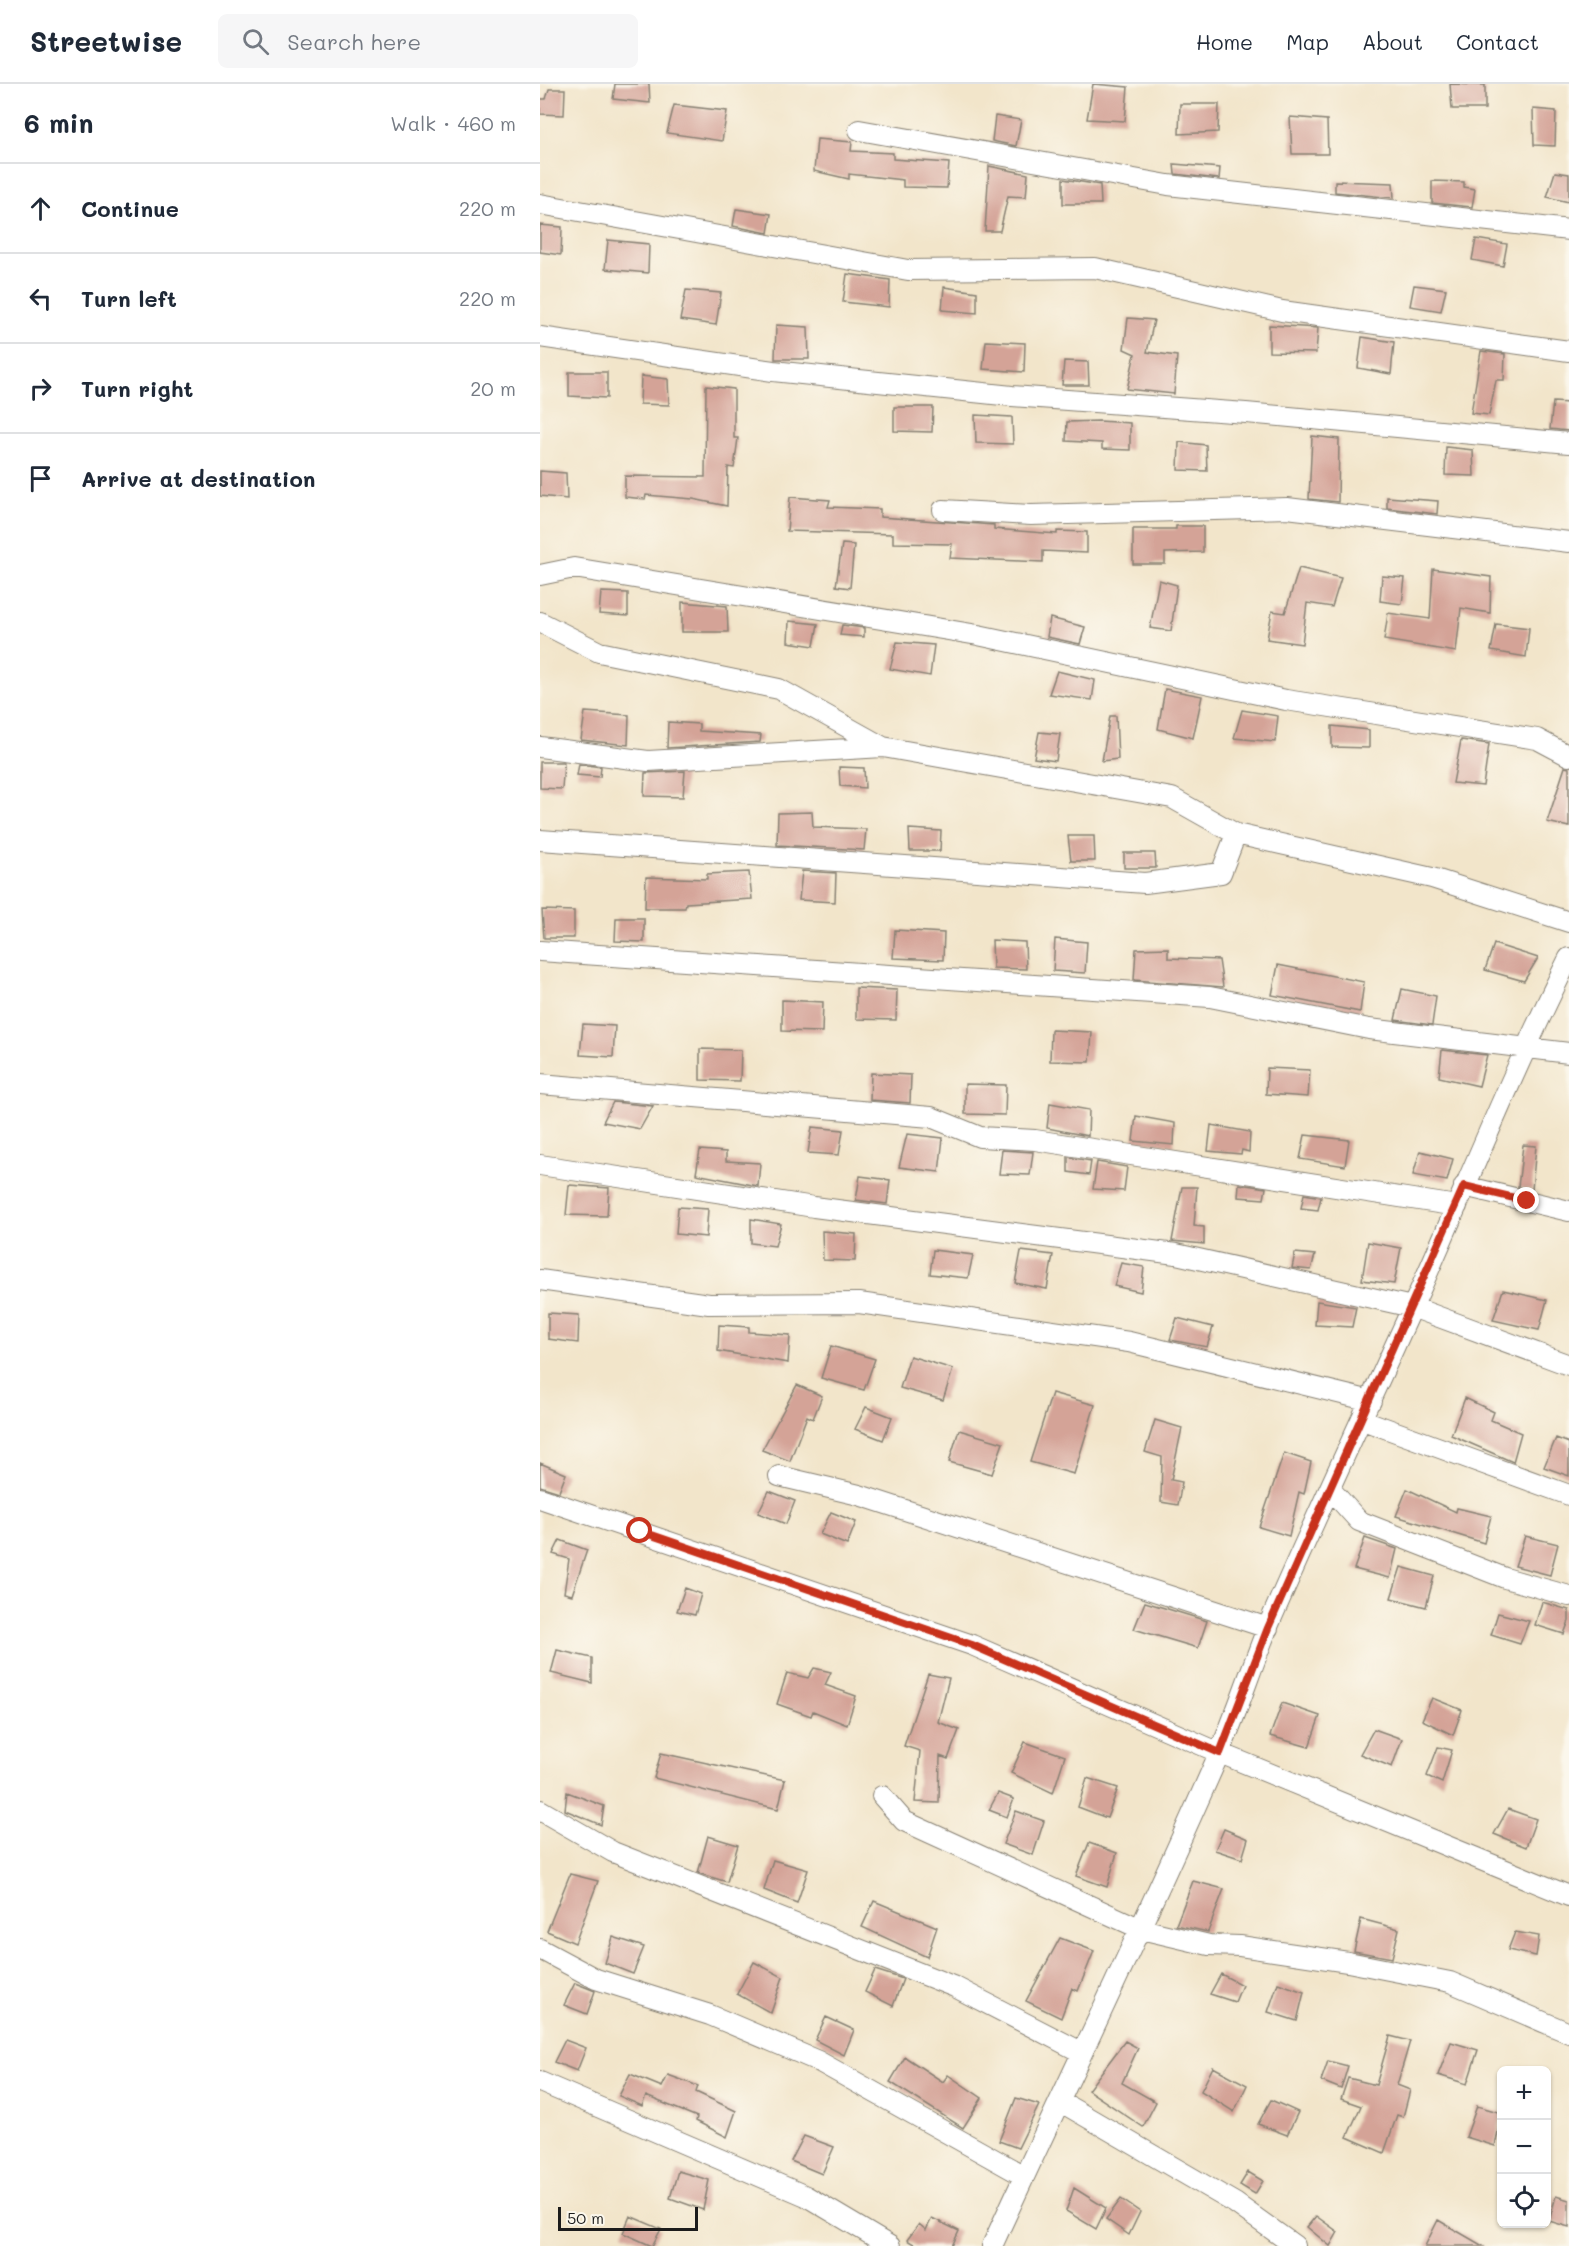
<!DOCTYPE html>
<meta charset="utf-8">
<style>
:root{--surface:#fff;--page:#f6f6f7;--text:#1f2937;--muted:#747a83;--line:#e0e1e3}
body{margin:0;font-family:Mali,sans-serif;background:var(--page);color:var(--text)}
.controls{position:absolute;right:18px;bottom:18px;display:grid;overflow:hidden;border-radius:9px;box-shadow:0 2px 4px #0004}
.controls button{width:54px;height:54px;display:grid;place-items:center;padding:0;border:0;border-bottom:2px solid var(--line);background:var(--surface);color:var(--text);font:30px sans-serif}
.scale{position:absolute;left:18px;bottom:15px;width:140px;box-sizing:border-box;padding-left:6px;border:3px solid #1c1c1c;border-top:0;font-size:16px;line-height:21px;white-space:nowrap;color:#1c1c1c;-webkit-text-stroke:4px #fbf7ec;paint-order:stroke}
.stop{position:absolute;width:18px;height:18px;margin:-14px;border:4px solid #c8321e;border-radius:50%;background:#fff}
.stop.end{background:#c8321e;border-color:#fff;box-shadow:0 2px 6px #0008}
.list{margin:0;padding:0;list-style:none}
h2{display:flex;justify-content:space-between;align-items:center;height:78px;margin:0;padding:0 24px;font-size:26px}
h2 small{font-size:20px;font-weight:400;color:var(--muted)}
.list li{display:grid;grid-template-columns:39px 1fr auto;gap:18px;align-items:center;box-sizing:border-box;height:90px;padding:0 24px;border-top:2px solid var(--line)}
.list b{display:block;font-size:22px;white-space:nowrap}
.list em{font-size:20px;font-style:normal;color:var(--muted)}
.icon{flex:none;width:33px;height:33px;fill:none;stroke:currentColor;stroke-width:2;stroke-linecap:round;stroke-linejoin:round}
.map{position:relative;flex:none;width:1029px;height:2162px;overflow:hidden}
header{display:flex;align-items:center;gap:36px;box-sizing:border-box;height:84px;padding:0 30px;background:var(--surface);border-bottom:2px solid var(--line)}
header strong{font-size:28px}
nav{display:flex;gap:33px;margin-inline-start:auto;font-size:21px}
.search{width:420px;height:54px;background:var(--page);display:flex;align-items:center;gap:15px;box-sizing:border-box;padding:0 21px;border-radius:9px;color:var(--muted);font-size:22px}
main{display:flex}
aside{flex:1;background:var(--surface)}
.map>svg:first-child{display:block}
</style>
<header>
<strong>Streetwise</strong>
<div class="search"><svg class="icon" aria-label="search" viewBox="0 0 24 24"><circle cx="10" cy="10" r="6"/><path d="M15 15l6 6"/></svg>Search here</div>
<nav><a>Home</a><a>Map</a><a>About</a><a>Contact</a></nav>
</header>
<main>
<aside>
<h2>6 min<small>Walk · 460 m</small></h2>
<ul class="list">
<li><svg class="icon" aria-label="ahead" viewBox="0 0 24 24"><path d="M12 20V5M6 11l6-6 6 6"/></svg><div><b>Continue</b></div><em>220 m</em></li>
<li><svg class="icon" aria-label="left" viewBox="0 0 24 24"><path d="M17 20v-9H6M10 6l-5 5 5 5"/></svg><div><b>Turn left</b></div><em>220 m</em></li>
<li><svg class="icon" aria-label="right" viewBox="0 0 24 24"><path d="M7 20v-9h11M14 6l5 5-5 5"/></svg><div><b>Turn right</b></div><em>20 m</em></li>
<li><svg class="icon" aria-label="arrive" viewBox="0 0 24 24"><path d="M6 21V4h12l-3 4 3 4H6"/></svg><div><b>Arrive at destination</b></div></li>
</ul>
</aside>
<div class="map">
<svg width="1029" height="2162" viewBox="0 0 1029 2162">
<rect width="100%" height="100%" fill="#fbf7ec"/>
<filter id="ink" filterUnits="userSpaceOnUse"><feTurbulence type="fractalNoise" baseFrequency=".0167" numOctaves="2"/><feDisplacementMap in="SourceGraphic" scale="12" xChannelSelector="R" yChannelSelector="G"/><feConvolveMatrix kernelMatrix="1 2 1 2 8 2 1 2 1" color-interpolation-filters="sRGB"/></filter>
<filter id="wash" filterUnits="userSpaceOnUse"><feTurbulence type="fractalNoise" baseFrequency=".008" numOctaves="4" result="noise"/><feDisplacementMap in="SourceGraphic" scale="24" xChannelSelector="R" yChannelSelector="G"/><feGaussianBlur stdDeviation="1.35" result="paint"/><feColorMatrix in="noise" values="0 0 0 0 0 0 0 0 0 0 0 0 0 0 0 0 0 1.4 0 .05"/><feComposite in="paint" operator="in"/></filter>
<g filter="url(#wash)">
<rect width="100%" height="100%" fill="#f2e5ca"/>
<g id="blocks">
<path fill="#d4a397" d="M75,0h34l1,19 -37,-4z
M553,0l35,3 -3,34 -38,-2z
M910,0l35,1v24h-33z
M9,5h16l-1,26 -24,-1v-15h6z
M640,20h39l-1,28 -39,2z
M134,21l53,6 -5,30 -55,-8z
M993,25l23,2 -1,35 -21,-1z
M455,32l26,4 -5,26 -24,-5z
M750,33l37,3 1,34h-36z
M277,55l35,3 -1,9 42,2v6l56,4 -2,25 -44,-1v-7l-54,-6v5l-35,-8z
M634,80l46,4 -1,11 -44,-5z
M449,82l39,8 -2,23 -18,-1 -8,35h-15z
M1015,88l14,2v28l-22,-5z
M523,95l37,6 1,19h-38z
M795,97l58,2 1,15 -59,-6z
M892,97l32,1v5l11,2 -3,18 -40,-4z
M196,125l35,5 -3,19 -35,-7z
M0,141l22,2 -1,28 -21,-3z
M936,155l31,5 -4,22 -31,-6z
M68,156l41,4 -1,29 -43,-4z
M307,190l43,6 -1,27 -46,-5z
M874,201l32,4 -5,22 -31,-5z
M404,203l33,5v21l-35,-3z
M146,206l35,3 -5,32 -36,-5z
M588,234l26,2 -7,32 30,4 -3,38 -47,-5 8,-35 -11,-5z
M236,241l32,2 1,32h-34z
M729,241l49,3 -2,25 -47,-1z
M822,253l32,5 -3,32 -33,-6z
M446,257l39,2 -1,29 -41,-3z
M941,267l24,3 -1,26h-8l-7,35 -18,-2z
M524,277l24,1 1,23h-27z
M29,288h38v26l-38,-2z
M101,292l27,3 1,26 -29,-1z
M166,302l28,3v49h4l-4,30 -6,-1 -1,39 -34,-7 -47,-4 -1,4 -20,-2v-21l80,1z
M1013,318l16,1v28l-19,-2z
M354,323h39l-1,25 -38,-1z
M435,331l37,2 1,27 -37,-1z
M559,337l31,2v27l-28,-1v-6l-36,-2 1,-19z
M772,352l27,3 -1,63 -29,-3z
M639,358l27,3 1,26 -29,-1z
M906,363l27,3 1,26 -29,-1z
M0,387l26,2 1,26 -27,-3z
M250,413l40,3 -2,7 52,2v8l114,8v4l63,5v-3l30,1v21l-44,-2v11l-93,-4 2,-14 -59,-1v-9l-106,-3z
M847,413l51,4 -1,13 -50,-6z
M636,442h27v26l-38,1v11h-32v-35h43z
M302,460l12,1 -4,43 -14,-2z
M759,484l42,10 -9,29 -25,-4 -5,41 -35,-5 5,-28 13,2z
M893,485l58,8 -1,36 -29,-5 -5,44 -72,-12 4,-27 42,6z
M842,492l23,2 -3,26 -22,-3z
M619,496l18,5 -6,46 -21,-3z
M61,508l27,1v23l-29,-2z
M142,518l45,4 1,26h-46z
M510,534l35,9 -5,17 -33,-7z
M249,537l29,3 -4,22 -26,-4z
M956,540l33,4 -3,29 -35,-6z
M302,541l22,3v9l-24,-2z
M357,558l37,3 -4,31 -40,-7z
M517,587l38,9 -3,20 -43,-6z
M625,605l37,7 -9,42 -35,-9z
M702,626l36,6 -3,26 -41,-4z
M45,628l44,3 -1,30 -47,-5z
M570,632h6l2,43 -16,2z
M128,638l31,2v7l62,4 -1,7 -93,6z
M792,642l37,4v18l-37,-1z
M499,648l21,2 -4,27 -22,-3z
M921,656l28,4 -6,42 -30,-3z
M0,678h24l-2,27 -22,-1z
M39,680l22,3 -1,10 -23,-2z
M299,683l25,1 1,20 -25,-2z
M1025,683l4,1v59l-22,-5z
M145,687l-2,26 -39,-1 1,-23z
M272,728l1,15 53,2 -2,21 -87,-5 1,-32z
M369,745l32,2 -1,20h-30z
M528,752h26l1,25h-24z
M584,769h31l1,15h-32z
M262,787l34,2 -1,29 -36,-2z
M209,788l3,27 -66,4 -1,5h-40l1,-31 61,2v-5z
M2,826l32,1v27h-30z
M76,834h28v24l-29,-1z
M355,846l49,3 -1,27 -50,-2z
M515,855l32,3 -2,31 -32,-2z
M452,856l33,2 1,27 -33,-1z
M954,860l44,14 -14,23 -39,-11z
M628,864v10l51,2 4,27 -89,-7 2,-31z
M738,881l86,17 -4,30 -88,-17z
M316,904l41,2 -1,30 -40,-1z
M862,905l34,7 -4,29 -37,-5z
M242,916l41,2 -1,30 -40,-1z
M43,940l32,2 -2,31 -33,-2z
M511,946l41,2 -2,30 -40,-1z
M160,965l41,1 -1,31 -40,-1z
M902,966l45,5 -8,31 -40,-9z
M727,984l43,2 -2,27 -42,-3z
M331,989l40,2 -1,28 -40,-3z
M425,1000l41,1 -1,30 -40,-1z
M73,1018l40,4 -13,23 -37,-7z
M510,1019l39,7 -1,26 -41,-8z
M596,1032l39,7 -1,22 -41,-4z
M671,1041l39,7 -1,20 -7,-2 -1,4 -33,-3z
M272,1043l31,3 -4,25 -31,-2z
M367,1050l36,4 -4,34 -40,-5z
M765,1051l44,5 -4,26 -45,-7z
M983,1061l13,1 -4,44 -14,-3z
M160,1066l26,2v9l34,2 -2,23 -62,-12z
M462,1066l31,2 -3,23 -31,-1z
M880,1067l33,8 -6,22 -34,-6z
M528,1073l23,4 -2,14 -21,-3z
M557,1078l30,5 -3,24 -31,-2z
M320,1092l30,4 -3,24 -31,-4z
M699,1100l27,4 -2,11 -26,-2z
M29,1101l40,3 -2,28 -41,-1z
M642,1103h15l-3,39 10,1v17l-32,-3z
M764,1110l17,3 -3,13 -17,-2z
M138,1123l30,2 -2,28 -30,-3z
M211,1135l30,5 -6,22 -24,-3z
M282,1147l34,3 -1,27 -32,-1z
M828,1158l33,6 -7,36 -32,-4z
M393,1166l40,5 -5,23 -38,-4z
M481,1167l32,4 -6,34 -32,-6z
M755,1169l20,2 -4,15 -19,-2z
M581,1179l23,4 -3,25 -27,-6z
M963,1206l44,10 -8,30 -46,-10z
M777,1217l39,6 -4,20 -37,-2z
M8,1229l31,2 -1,28 -30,-4z
M637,1234l36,9 -6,20 -37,-7z
M179,1241l30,2v5l41,3 -2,28 -70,-12z
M291,1262l44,13 -11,31 -43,-12z
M370,1272l43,13 -10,31 -43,-12z
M257,1301l25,11 -9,23 -6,-3 -17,45 -28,-11z
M512,1309l43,12 -21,69 -44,-12z
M925,1314l29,14 -3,8 30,13 -8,29 -62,-27z
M326,1323l26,10 -9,23 -28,-11z
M615,1336l27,8 -11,52 11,2 -4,23 -17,-3 1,-45 -17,-5z
M419,1346l44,13 -11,31 -43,-12z
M1016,1354l13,5v33l-25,-9z
M744,1369l27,9 -7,32 -5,-2 -10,44 -30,-9z
M0,1379l26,11 -7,18 -19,-6z
M867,1405l49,23 1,-4 34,8 -7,27 -88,-27z
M229,1407l26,10 -9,23 -28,-11z
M291,1428l25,10 -9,23 -27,-11z
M985,1452l33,8 -8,31 -35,-9z
M825,1454l32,11 -7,29 -36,-9z
M20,1456l27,10 -15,45 -8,-2 5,-34 -16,-5z
M861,1483l33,9 -8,31 -35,-9z
M145,1504l16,6 -6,21 -18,-4z
M605,1518l62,19 -9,27 -64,-19z
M1002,1518l27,8v11l-5,13 -29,-9z
M958,1529l31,8 -9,23 -29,-9z
M17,1566l35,8v25l-41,-10z
M274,1584l17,4 -6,13 31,11 -9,29 -34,-14 -2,5 -34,-12 10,-31 21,5z
M388,1590l21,4 -11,44 21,8 -11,29 -8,-3 -1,47 -24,-1 5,-51 -16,-5z
M892,1614l30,12 -9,25 -31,-15z
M742,1619l38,13 -11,31 -39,-11z
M834,1645l28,10 -10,28 -32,-13z
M485,1658l40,14 -12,37 -42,-20z
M898,1663l14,3 -10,33 -15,-7z
M121,1669l124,27 -7,29 -124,-31z
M547,1694l31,10 -11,30 -29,-11z
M27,1708l37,14 -3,19 -36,-15z
M458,1709l16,6 -7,18 -18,-7z
M968,1725l28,10 -10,28 -32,-13z
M476,1727l28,10 -11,34 -30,-11z
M684,1745l24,10 -6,20 -27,-9z
M168,1752l30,9 -11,37 -29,-9z
M549,1759l28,10 -10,34 -31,-11z
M233,1776l35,10 -11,33 -33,-13z
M30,1790l28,7 -23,62 -28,-12z
M653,1797l31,8 -16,43 -32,-7z
M334,1817l63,26 -10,30 -65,-30z
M821,1835l38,10 -7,29 -38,-7z
M975,1848l24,4 -3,20 -28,-6z
M73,1853l31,10 -11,27 -28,-11z
M520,1854l34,13 -16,40 -6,-3 -11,30 -35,-17z
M214,1878l29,15 -12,36 -34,-19z
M335,1886l28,9 -10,27 -28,-14z
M681,1890l21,11 -7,17 -25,-8z
M35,1899l20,8 -8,23 -23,-9z
M738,1899l26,9 -7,29 -29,-9z
M286,1933l28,13 -10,25 -29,-15z
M850,1952l20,5 -13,44 13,5 -7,27 -6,-2 -13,38 -37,-16 14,-31 -20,-7 7,-21 28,7z
M25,1956l21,8 -9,23 -23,-9z
M585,1957l13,7 -16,35 34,19 -13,25 -55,-37z
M911,1958l27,8 -11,34 -29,-9z
M365,1973l38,25 5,-7 34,23 -19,30 -73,-46z
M788,1977l20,5 -7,23 -20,-8z
M673,1983l34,18 -13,27 -33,-21z
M90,1990l32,13 6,-12 30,11 -2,6 40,19 -9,26 -31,-16 1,-4 -51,-21 -4,10 -23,-10z
M476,2014l23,7 -21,43 -19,-7z
M731,2016l27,12 -11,23 -29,-11z
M937,2022l25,7 -7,33 -29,-9z
M264,2052l30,11 -12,27 -31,-13z
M138,2087l31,9 -6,30 -33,-12z
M708,2088l15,9 -8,13 -15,-9z
M534,2104l32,20 -10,21 -30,-18z
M1016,2112l13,4v27l-20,-6z
M581,2115l19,13 -11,23 -23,-16z
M90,2132l31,13 -9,17 -29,-13z
M776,2132l22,16 -8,14 -23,-19z
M392,2134l27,13 -7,15h-35l-10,-6 12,-16 7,6z
M898,2136l45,26h-58z"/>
</g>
</g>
<g filter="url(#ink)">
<use href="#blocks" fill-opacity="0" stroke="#878073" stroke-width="1.5"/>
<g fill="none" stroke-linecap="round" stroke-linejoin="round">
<g stroke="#878073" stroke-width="22">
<path id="minor" d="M319,46l309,55 401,45
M0,120l368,66 187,-2 187,43 287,40
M0,253l233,34 239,25 234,17 323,30
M403,426l88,5 256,-7 282,34
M0,491l34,-7 404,67 308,65 251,39 32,17
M0,538l59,30 180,37 104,58 289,51 64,36 196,44 137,44
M0,663l108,14 235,-14
M0,756l605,43 76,-10 15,-39
M0,867l670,46 159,32 200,24
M0,1000l391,33 49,20 55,3 422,66
M0,1081l274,42 362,47 236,53 157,58
M924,1102l105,25
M0,1196l169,24 150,-1 270,39 242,59
M823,1336l206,75
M239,1392l80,19 409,133
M791,1406l28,31 146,57 64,18
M0,1414l432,147 248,108 349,143
M342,1712l22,25 237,108 68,16 31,1 108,16 102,20 119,51
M0,1726l73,42 342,135 126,65
M0,1865l56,30 114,36 108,46 206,115
M0,1998l266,114 84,50
M521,2018l174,101 60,43
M452,2162c75,-163 154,-325 226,-490 19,-43 33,-88 51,-132 49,-113 102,-224 152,-336 49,-111 94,-222 148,-330"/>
</g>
<use href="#minor" stroke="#fff" stroke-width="20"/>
</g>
</g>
<g fill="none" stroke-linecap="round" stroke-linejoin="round" filter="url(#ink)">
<path stroke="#c8321e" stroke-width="8" d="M100,1447l332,114 248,108 48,-125 196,-442 63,15"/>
</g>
</svg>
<div class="controls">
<button>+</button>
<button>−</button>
<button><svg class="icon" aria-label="locate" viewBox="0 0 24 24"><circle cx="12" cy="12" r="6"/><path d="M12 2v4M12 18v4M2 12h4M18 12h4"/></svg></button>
</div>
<div class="scale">50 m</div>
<div class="stop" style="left:100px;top:1447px"></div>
<div class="stop end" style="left:987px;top:1117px"></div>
</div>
</main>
